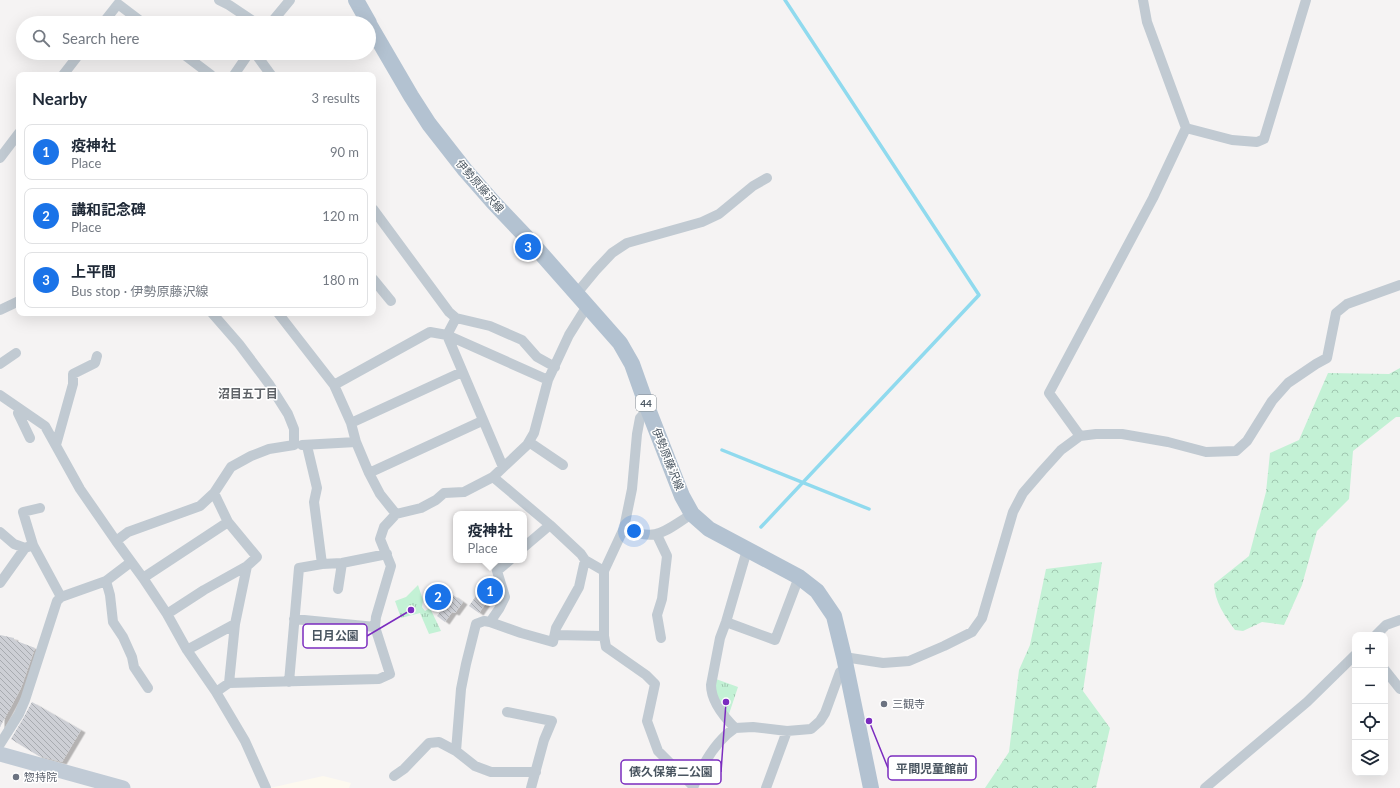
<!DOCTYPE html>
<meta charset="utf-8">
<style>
:root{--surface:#fff;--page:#f2f2f3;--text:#1f2937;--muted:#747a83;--line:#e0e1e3;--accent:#1a73e8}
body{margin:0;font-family:Lato,"Noto Sans JP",sans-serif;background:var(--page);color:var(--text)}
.controls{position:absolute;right:12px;bottom:12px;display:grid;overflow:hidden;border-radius:8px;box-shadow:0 4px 16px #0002}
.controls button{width:36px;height:36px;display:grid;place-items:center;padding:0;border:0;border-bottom:1px solid var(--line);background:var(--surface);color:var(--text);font:20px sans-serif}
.you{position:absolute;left:634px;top:531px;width:14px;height:14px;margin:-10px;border:3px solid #fff;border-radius:50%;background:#1a73e8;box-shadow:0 0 0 6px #1a73e833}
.badge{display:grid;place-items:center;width:26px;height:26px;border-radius:50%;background:var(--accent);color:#fff;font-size:13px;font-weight:700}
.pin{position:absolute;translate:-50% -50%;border:2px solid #fff;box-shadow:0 1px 4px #0006}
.popup{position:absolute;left:453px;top:511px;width:74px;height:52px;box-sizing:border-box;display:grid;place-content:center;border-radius:8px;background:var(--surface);filter:drop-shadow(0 1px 3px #0005);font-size:13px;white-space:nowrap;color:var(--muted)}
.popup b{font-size:15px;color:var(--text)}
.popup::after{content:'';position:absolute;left:50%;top:100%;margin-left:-8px;border:8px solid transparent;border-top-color:var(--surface)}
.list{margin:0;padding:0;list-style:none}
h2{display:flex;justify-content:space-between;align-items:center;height:52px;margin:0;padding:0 16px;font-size:17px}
h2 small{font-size:13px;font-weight:400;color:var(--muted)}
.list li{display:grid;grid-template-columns:26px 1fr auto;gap:12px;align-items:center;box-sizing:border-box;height:56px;margin:0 8px 8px;padding:0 8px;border:1px solid var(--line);border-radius:8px}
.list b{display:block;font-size:15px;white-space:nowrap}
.list p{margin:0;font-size:13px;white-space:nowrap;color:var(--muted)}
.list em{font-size:13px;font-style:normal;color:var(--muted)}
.icon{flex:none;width:22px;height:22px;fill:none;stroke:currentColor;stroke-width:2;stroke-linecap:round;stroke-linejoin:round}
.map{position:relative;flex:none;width:1400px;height:788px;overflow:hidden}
.search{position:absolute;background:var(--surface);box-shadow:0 4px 16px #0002;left:16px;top:16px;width:360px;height:44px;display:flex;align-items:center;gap:10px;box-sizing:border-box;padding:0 14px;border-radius:22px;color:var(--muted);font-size:15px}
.panel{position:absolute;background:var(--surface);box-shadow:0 4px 16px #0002;left:16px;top:72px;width:360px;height:244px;border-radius:8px}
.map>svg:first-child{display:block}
</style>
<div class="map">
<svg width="1400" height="788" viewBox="0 0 1400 788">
<defs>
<pattern id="forest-crowns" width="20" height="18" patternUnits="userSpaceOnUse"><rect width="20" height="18" fill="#c3f1d5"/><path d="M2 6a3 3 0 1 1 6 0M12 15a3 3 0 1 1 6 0" fill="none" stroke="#a0c6b0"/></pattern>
<pattern id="park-tufts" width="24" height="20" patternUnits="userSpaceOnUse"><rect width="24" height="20" fill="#c3f1d5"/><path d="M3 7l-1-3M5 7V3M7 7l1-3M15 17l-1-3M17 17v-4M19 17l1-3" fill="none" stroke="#a0c6b0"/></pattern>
<pattern id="building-back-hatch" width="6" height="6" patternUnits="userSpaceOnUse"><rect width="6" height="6" fill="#cdcfd5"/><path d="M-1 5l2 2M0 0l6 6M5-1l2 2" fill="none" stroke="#a8abb0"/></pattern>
<filter id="shadow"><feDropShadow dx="4.5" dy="2.5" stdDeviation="0" flood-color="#0004"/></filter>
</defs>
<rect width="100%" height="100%" fill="#f5f3f3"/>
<path fill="#fdf9ef" d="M323,776l28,7 -2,5h-79z"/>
<path fill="url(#forest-crowns)" d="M1400,368v49h-4l-43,34 -4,48 -32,32 -15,54 -18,40 -22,-3 -19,9 -8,-1c-11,-15 -20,-28 -21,-46l35,-28 17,-64 4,-39 29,-13 29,-67 61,1z
M1102,562l-19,129 27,37 -14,60h-111l24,-36 10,-82 11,-25 16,-76z"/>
<path fill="url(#park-tufts)" d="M418,585l5,15 -1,7 3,4 5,-3 11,23 -12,3 -9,-21 -19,5 -6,-17 11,-4z
M716,679l22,8 -9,27h-4l-13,-23z"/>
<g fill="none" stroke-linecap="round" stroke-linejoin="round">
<path stroke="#90daee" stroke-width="3.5" d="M722,450l147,59
M761,527l218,-232 -194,-295"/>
</g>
<path fill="url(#building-back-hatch)" filter="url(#shadow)" d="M449,595l2,2 2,-2 10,7 -8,11 -3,-1 -7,10 -8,-6 8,-10 -3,-2z
M476,596l10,7 -7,10 -10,-7z
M0,635l14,3v2l21,8 -14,40 -21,39z
M32,702l49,28 -19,32 -23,-6 -28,-17 13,-22z"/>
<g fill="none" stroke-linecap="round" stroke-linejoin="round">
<path stroke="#c1cad2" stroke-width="10" d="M219,0l10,5 27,18
M103,23l15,-19 25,19
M271,23l19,-23
M182,53l29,22
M255,53l16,22
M63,75l17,-22
M234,75l15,-22
M1186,128l46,12 25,2 7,-3 42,-139
M0,158l19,-25
M373,209l76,103 7,6 -9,17 56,132
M373,279l18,22
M577,293l19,-23 16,-17 15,-10 75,-21 17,-8 34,-28 14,-8
M0,310l19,-9
M212,313l27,31 30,40 19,30 6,15v16l-25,4 -18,7 -20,11 -17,26 -14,13 -72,26 -12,9 27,37 24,36 20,36 29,42 29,49 21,47
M278,313l56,72 17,38 5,19 13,31 11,21 16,20
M456,318l34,8 32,14 15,17 18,10
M0,364l16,-11
M334,385l96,-53 17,3 101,45
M0,395l45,31 35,63 36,52
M20,409l-2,4 12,25
M351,423l111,-51
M1080,436l-31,-43 104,-195 33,-70 -39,-106 -4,-22
M529,442l34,23
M56,445l17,-61v-10l22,-11 2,-7
M302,445l54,-3
M307,446l10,42 -3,14 8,62
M369,473l113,-52
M493,477l57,48 31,29 4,6 19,11v65l2,11 40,28 9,9 -8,37 11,30 35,35
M214,493l14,29 29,35 -10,9 -12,58 -6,59
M40,508l-17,4 10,33 28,52
M624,528c33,15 40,3 68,-14
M0,532l14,12 11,4
M657,535l10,21 -5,43 -5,16 4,23
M524,547l26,-22
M510,560l-13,11 8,26 -6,12 -9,13 31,11 32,9 3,-14 23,-41 6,-27
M604,571l20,-43 8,-39 5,-55 3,-16 8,-9
M143,578l85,-56
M106,581l4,14 3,27 10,15 9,20 2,10 14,21
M0,583l25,-35 8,-3
M338,589l4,-26
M167,614l37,-24 43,-24
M294,619l81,8
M490,622l-6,-1 -8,3 -10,40 -5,25 -5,62 19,15 16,6h45
M726,622l49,18 24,-63
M555,635l49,1
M1376,635l10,-10 14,-5
M187,650l48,-26
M844,657l39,6 26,-2 35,-15 28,-14 10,-14 31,-106 10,-19 19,-22 19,-21 19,-14 16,-2h26l46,8 38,10 30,-1 11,-10 25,-40 16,-18 28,-19 11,-6 9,-45 11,-9 53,-19
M1385,670l15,19
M289,682l10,-114 23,-4 20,-1 45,-9
M216,692l13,-9 150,-4 11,-5 -15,-47 1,-10 15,-51 -11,-27 4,-12 12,-13 25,-6 15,-8 8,-7 20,-1 29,-15 34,-32 7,-12 14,-53 21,-45 15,-24 5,-4
M507,712l45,9 -8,19 -13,48
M735,728l18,-1 34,4 24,-2 9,-8 5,-8 15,-41 6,-3
M0,744l19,-30 6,-14 32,-99 4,-4 45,-16 25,-19
M394,776l10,-7 25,-26 10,-1 17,9
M693,788c9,-23 21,-46 42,-60 -11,-11 -24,-27 -24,-43l9,-47 6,-16 21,-72
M766,788l21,-57
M1205,788l102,-86 48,-47"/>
<path stroke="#c1cbd6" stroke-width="15" d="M0,754l123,34"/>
<path stroke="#b3c2d1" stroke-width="16" d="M356,0l13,23
M369,24l42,72 18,28 36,46 28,32 37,39 90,102 12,21 16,45 34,87 10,18 17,15 90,48 18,14 17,25 10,41 27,131"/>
</g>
<g fill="#6b7280" stroke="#fff" stroke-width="1.5">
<circle cx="884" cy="704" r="4"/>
<circle cx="16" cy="777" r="4"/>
</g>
<g text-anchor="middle" stroke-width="3" stroke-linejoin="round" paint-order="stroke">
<rect fill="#fff" stroke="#808990" stroke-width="1" x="636" y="395" width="20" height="16" rx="3"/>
<g font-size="10" font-weight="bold" fill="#4a5661">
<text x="646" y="407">44</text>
</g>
<g font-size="11" fill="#4a5661" stroke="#fff">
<text transform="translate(480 186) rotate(49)" y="4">伊勢原藤沢線</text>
<text transform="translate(668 459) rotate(68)" y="4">伊勢原藤沢線</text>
</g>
<g font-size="11" fill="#5b616d" stroke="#fff" text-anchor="start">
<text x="892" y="708">三観寺</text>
<text x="24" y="781">惣持院</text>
</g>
<g font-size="12" font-weight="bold" fill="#5f6368" stroke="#fff">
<text x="248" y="398">沼目五丁目</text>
</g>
</g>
<path fill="none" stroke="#7b2cbf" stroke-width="1.5" d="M411 610L367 636M869 721L888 768M726 702L721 772"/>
<g fill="#7b2cbf" stroke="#fff" stroke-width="1.5">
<circle cx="411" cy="610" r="4"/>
<circle cx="869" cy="721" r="4"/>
<circle cx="726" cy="702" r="4"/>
</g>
<g fill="#fff" stroke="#7b2cbf" stroke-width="1.5">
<rect x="303" y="624" width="64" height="24" rx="4"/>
<rect x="888" y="756" width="88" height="24" rx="4"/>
<rect x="621" y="760" width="100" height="24" rx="4"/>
</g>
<g font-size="12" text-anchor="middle" font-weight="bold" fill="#4a5661">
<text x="335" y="640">日月公園</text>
<text x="932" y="773">平間児童館前</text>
<text x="671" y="776">俵久保第二公園</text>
</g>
</svg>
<div class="controls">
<button>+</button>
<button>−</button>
<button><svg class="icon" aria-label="locate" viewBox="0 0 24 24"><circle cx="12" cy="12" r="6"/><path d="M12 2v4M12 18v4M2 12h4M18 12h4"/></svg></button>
<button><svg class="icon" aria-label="layers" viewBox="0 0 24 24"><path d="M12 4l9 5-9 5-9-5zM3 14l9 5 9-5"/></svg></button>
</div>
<div class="you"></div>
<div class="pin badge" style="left:490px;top:591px">1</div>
<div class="popup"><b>疫神社</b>Place</div>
<div class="pin badge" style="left:438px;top:597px">2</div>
<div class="pin badge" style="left:528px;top:247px">3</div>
<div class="search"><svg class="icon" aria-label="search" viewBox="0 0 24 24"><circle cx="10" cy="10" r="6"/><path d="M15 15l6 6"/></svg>Search here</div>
<section class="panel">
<h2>Nearby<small>3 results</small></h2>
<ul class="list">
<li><span class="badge">1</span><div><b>疫神社</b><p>Place</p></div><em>90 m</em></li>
<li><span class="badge">2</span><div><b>講和記念碑</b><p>Place</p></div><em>120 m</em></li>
<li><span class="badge">3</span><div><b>上平間</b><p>Bus stop · 伊勢原藤沢線</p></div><em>180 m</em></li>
</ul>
</section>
</div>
